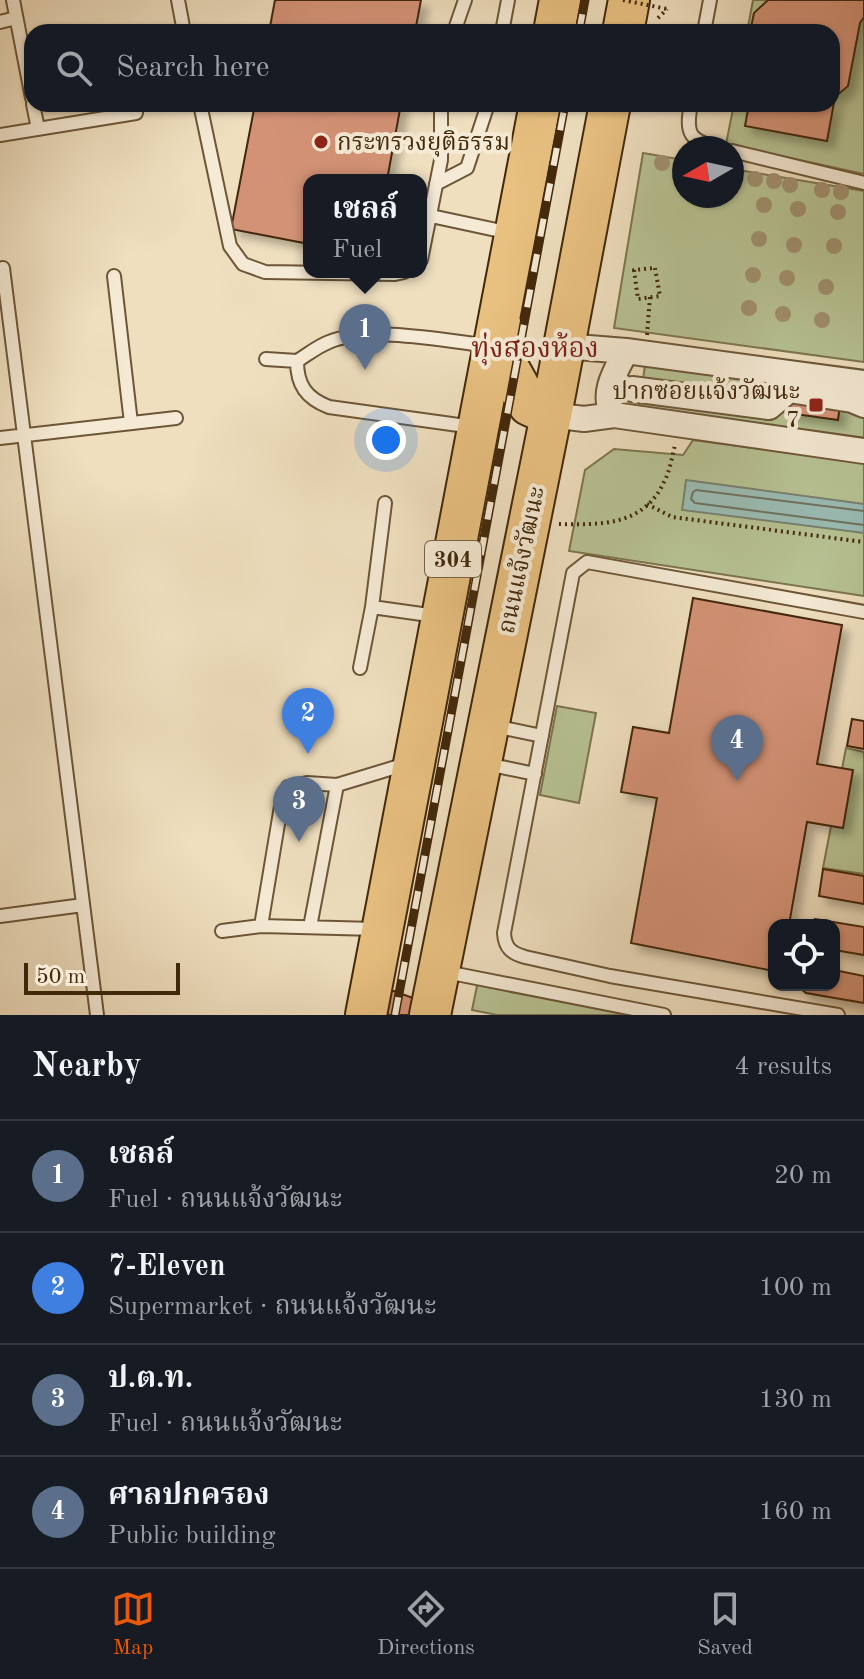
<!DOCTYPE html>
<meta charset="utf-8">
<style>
:root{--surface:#171b24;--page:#242831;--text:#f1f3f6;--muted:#9ea1a6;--line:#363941;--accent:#ea580c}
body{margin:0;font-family:"Old Standard TT","Noto Serif Thai",serif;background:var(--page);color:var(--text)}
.controls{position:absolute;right:24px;bottom:24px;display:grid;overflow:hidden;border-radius:16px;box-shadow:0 2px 6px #0004}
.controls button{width:72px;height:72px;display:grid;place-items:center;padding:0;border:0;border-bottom:2px solid var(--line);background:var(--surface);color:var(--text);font:40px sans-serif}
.compass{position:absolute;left:672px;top:136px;width:72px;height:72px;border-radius:50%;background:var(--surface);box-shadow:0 2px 6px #0004;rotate:261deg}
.scale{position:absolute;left:24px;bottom:20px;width:156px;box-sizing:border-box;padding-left:8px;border:4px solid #42280a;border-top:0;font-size:22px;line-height:28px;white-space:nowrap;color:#42280a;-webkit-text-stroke:6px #f5ead5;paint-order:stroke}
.you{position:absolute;left:386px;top:440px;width:28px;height:28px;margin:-20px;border:6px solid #fff;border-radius:50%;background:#1a73e8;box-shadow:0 0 0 12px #1a73e833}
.badge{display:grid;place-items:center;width:52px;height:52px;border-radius:50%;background:var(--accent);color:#fff;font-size:26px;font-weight:700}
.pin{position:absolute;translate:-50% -66px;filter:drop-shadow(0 2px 4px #0008)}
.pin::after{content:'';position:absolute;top:42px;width:28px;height:24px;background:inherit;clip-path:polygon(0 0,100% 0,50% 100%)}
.popup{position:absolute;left:303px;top:174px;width:124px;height:104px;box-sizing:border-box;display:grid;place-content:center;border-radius:16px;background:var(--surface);filter:drop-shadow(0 2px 6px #0005);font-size:26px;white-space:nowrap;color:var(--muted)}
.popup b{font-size:30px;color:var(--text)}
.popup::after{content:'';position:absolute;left:50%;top:100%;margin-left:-16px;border:16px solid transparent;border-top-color:var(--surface)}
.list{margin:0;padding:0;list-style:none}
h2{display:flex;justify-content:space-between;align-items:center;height:104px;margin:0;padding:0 32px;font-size:34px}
h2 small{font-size:26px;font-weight:400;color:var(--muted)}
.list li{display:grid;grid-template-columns:52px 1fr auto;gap:24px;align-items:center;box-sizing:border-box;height:112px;padding:0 32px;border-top:2px solid var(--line)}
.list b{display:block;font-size:30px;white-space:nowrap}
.list p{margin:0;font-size:26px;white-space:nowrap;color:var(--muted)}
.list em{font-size:26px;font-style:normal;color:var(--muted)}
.icon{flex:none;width:44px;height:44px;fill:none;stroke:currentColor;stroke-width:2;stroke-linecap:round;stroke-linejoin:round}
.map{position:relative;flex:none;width:864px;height:1015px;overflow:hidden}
.search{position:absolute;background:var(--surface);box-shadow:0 2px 6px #0004;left:24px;right:24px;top:24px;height:88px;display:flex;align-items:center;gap:20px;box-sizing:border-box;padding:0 28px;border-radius:24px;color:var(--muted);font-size:30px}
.sheet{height:552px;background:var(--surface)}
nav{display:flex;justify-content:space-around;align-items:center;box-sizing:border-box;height:112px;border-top:2px solid var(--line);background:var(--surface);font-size:22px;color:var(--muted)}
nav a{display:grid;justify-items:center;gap:4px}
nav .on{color:var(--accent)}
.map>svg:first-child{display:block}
</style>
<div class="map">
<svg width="864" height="1015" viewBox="0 0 864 1015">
<defs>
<filter id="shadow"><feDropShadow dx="7" dy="7" stdDeviation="4" flood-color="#0004"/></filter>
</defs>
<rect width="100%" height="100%" fill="#efdfbf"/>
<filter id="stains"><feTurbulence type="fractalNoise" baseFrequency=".0025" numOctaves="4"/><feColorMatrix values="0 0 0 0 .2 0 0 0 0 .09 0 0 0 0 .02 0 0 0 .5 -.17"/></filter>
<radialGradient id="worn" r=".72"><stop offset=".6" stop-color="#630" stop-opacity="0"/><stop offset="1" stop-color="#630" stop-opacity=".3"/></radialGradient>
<path fill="#b7c293" stroke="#7c754e" stroke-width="2" d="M753,0h111v174l-138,-30 8,-40h98v-72h-85z
M643,153l41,7v36h48v-27l132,22v171l-250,-34z
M645,365l219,30v43l-225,-30z
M693,440l171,23v133l-295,-45 16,-81 29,-21 69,6z
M557,706l39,7 -17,90 -39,-8z
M846,748l18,4v122l-41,-6z
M478,981l175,34h-156l-25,-5z"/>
<path fill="#9abcb4" stroke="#778170" stroke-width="2" d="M686,480l178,24v29l-182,-23z"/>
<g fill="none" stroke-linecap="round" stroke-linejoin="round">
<path stroke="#6e725f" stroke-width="2" d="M864,511l-168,-21 -3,2 -2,7 4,4 169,22"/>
</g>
<path fill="#d39276" stroke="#42280a" stroke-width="2" filter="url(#shadow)" d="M275,0h146l-6,32h-146z
M768,0h96v17l-4,6 -12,63 -13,11 -8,44 -82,-15 4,-22h83v-72h-82l4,-19z
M255,104h146l-14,76h-78v64l-78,-15z
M790,399l50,6 -2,15 -50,-7z
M693,598l149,27 -25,139 36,6 -10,58 -36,-6 -18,103h-15v46l-143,-28 26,-145 -36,-6 12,-65 36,6z
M852,719l12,2v28l-17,-3z
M823,869l41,7v28l-45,-8z
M815,919l49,8v28l-30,-5v-25h-20z
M834,970l30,6v27l-58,-10 -6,-5 1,-3h33z
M352,991h42l46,17 -2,7h-91z"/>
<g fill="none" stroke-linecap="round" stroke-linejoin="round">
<g stroke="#6d5637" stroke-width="16">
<path id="lane" d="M13,0l19,98
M178,0l6,32
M0,22l16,-4
M454,32l11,-32
M502,32l6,-32
M704,32l6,-32
M33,104l5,25
M200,104l30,142 13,18 22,8 130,2 9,-2
M691,104c-6,31 -1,37 29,44
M0,135l136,-22
M732,151l132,32
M436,184l31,-16 21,-64
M431,216l79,17
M421,260l20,-100v-56
M3,268l94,747
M114,276l17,147
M266,359l31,2c0,24 9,37 32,46l144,20
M297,361c10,-6 21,-15 32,-19 39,-17 118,-1 161,4
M0,438l176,-20
M372,607l13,-104
M360,668l12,-61 64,9
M494,726l48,10
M487,764l48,10
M0,916l83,-11
M261,926l21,-126 6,-13 19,-4 30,2 69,-21
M310,927l27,-142
M222,931l39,-5 114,3
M446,972l218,43
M838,1015l-228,-39 -85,-19c-14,-4 -20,-9 -21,-24l69,-360 14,-11 277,50"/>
</g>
<g stroke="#6d5637" stroke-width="28">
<path id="street" d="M564,346l62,5 238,32
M632,389l137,18 20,-17 63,10 12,5
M551,415l33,4 30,-4 250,36
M614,415c-14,-20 2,-45 12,-64"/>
</g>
<g stroke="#42280a" stroke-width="44">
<path id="primary" d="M554,32l6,-32
M623,32l6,-32
M501,326l7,41 21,38 22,10
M366,1015l174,-911
M430,1015l121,-600 59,-311"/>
</g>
<path stroke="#42280a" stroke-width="4" stroke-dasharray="2 4" stroke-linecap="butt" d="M658,18l9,-9
M655,268l5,28 -22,3 -4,-29z
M647,335l3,-38
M647,504l25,13 192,25
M559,524c41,1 85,2 105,-42 6,-11 8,-25 11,-37"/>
<use href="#lane" stroke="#f5ead5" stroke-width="12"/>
<use href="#street" stroke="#f5ead5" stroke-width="24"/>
<use href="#primary" stroke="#e8c080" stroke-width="40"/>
<g stroke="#42280a" stroke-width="9">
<path id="rail" d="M579,32l6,-32
M395,1015l170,-911"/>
</g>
<use href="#rail" stroke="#f5ead5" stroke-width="6" stroke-dasharray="18" stroke-linecap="butt"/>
<path stroke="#42280a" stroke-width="4" stroke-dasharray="2 4" stroke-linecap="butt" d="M623,0l44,9"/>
</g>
<g fill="#a08f6e">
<circle cx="662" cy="163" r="8"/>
<circle cx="755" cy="179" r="8"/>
<circle cx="774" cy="181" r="8"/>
<circle cx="790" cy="185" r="8"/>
<circle cx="822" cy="190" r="8"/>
<circle cx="841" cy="192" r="8"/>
<circle cx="764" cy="205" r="8"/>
<circle cx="798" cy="209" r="8"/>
<circle cx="838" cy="212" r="8"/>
<circle cx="759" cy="239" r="8"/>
<circle cx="794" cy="245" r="8"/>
<circle cx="834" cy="246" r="8"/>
<circle cx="753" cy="275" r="8"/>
<circle cx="787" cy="278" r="8"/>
<circle cx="826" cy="287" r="8"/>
<circle cx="749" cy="308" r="8"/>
<circle cx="783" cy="314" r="8"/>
<circle cx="822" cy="320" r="8"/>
</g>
<g fill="#8f2418" stroke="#f5ead5" stroke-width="3">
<circle cx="321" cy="142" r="8"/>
<rect x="808" y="397" width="16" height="16" rx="4"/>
</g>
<g text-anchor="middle" stroke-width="8" stroke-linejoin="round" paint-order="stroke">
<rect fill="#f5ead5" stroke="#786247" stroke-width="2" x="425" y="541" width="56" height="36" rx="6"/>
<g font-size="22" font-weight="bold" fill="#42280a">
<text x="453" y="567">304</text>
</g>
<g font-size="24" fill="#42280a" stroke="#f5ead5" text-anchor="start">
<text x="337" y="150">กระทรวงยุติธรรม</text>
<text x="800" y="399" text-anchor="end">ปากซอยแจ้งวัฒนะ<tspan x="800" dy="28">7</tspan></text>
</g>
<g font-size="24" fill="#42280a" stroke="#f5ead5">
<text transform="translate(521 560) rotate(-78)" y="8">ถนนแจ้งวัฒนะ</text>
</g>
<g font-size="28" fill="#7a1f14" stroke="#f5ead5">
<text x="535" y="357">ทุ่งสองห้อง</text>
</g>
</g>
<rect width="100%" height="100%" filter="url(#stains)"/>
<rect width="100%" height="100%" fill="url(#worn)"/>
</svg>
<div class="controls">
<button><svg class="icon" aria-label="locate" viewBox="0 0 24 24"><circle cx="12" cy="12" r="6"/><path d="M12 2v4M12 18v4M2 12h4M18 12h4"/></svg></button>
</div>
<svg class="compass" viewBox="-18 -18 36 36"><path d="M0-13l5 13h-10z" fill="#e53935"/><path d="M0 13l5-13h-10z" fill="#9ea1a6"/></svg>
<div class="scale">50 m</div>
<div class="you"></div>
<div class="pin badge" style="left:365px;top:370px;background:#5c6f8a">1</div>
<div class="popup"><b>เชลล์</b>Fuel</div>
<div class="pin badge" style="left:308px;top:754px;background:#3f7fe0">2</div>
<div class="pin badge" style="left:299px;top:842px;background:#5c6f8a">3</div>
<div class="pin badge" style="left:737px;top:781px;background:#5c6f8a">4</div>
<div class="search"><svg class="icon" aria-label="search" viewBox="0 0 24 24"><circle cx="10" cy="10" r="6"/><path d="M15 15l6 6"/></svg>Search here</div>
</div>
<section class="sheet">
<h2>Nearby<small>4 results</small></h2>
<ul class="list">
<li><span class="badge" style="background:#5c6f8a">1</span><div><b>เชลล์</b><p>Fuel · ถนนแจ้งวัฒนะ</p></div><em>20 m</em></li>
<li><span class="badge" style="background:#3f7fe0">2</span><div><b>7-Eleven</b><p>Supermarket · ถนนแจ้งวัฒนะ</p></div><em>100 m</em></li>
<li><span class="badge" style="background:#5c6f8a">3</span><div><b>ป.ต.ท.</b><p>Fuel · ถนนแจ้งวัฒนะ</p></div><em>130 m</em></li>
<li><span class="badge" style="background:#5c6f8a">4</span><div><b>ศาลปกครอง</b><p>Public building</p></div><em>160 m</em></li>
</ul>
</section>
<nav>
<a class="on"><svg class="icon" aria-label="map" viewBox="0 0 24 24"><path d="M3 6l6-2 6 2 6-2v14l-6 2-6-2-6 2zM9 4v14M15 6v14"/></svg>Map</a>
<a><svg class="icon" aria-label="directions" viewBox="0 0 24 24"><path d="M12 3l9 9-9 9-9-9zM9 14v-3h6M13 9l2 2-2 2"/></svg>Directions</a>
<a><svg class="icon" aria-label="saved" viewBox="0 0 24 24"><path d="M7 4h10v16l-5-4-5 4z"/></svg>Saved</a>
</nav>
